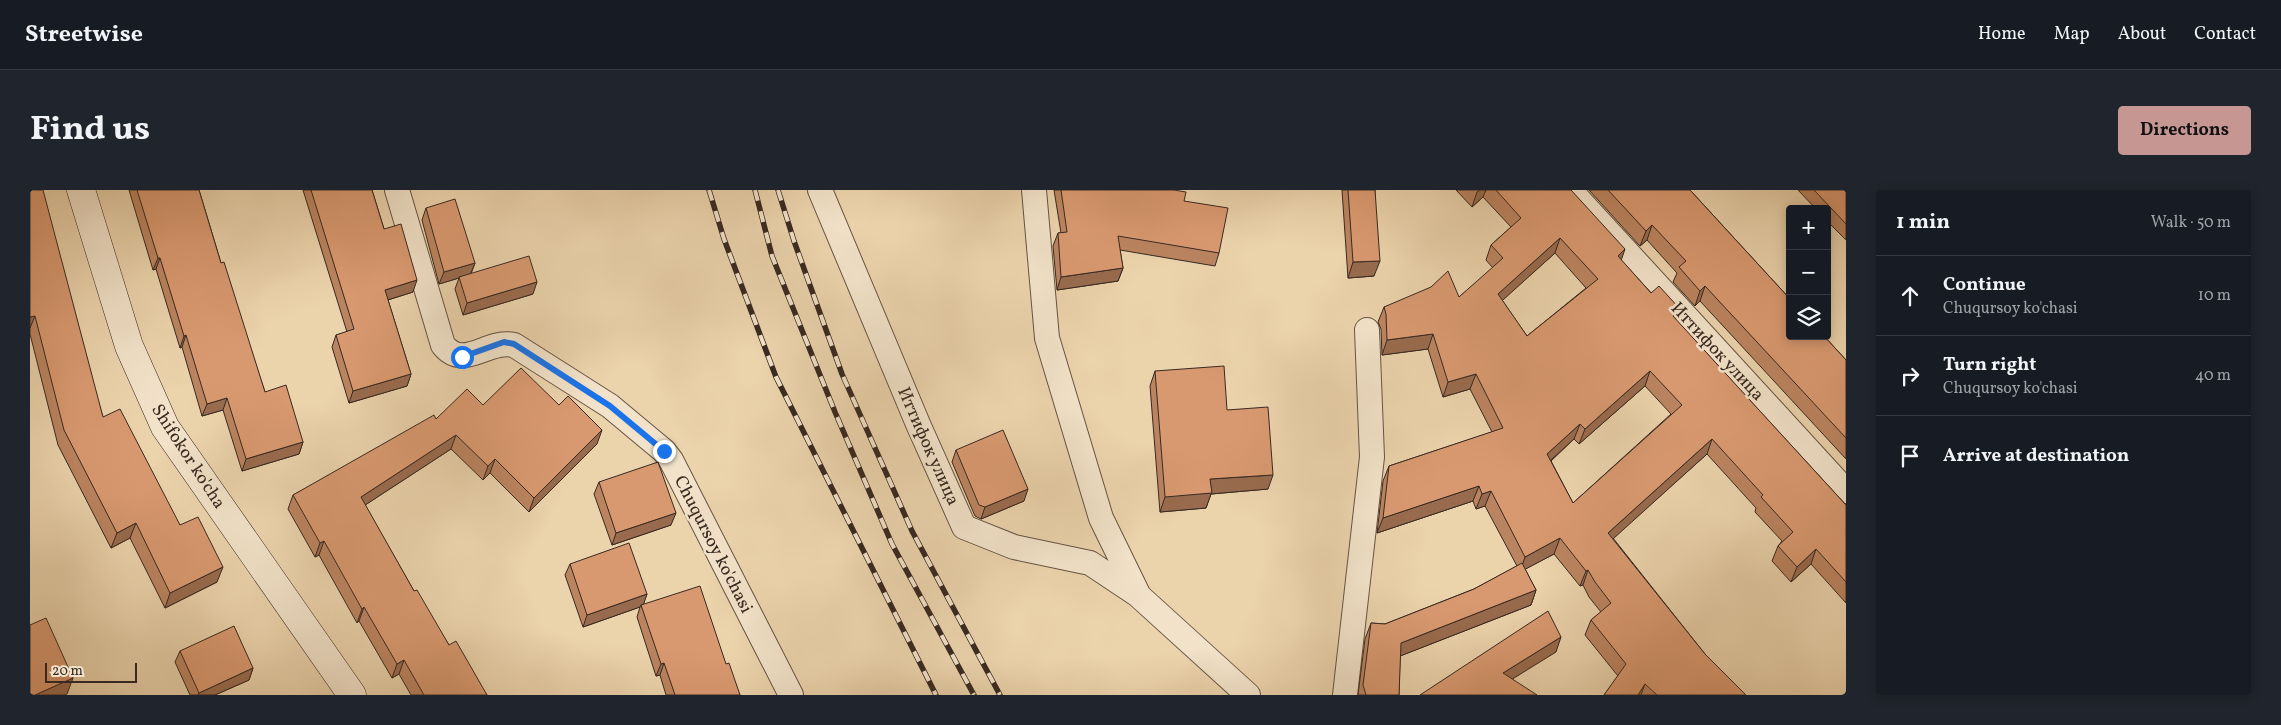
<!DOCTYPE html>
<meta charset="utf-8">
<style>
:root{--surface:#171b24;--page:#20242c;--text:#f1f3f6;--muted:#9ea1a6;--line:#363941;--accent:#c59692}
body{margin:0;font-family:Vollkorn,serif;background:var(--page);color:var(--text)}
.controls{position:absolute;right:15px;top:15px;display:grid;overflow:hidden;border-radius:5px;box-shadow:0 2px 12px #0003}
.controls button{width:45px;height:45px;display:grid;place-items:center;padding:0;border:0;border-bottom:1px solid var(--line);background:var(--surface);color:var(--text);font:25px sans-serif}
.scale{position:absolute;left:15px;bottom:12px;width:92px;box-sizing:border-box;padding-left:5px;border:2px solid #382921;border-top:0;font-size:14px;line-height:18px;white-space:nowrap;color:#382921;-webkit-text-stroke:4px #f2e2c9;paint-order:stroke}
.stop{position:absolute;width:15px;height:15px;margin:-11px;border:4px solid #1a73e8;border-radius:50%;background:#fff}
.stop.end{background:#1a73e8;border-color:#fff;box-shadow:0 1px 5px #0008}
.list{margin:0;padding:0;list-style:none}
h2{display:flex;justify-content:space-between;align-items:center;height:65px;margin:0;padding:0 20px;font-size:21px}
h2 small{font-size:16px;font-weight:400;color:var(--muted)}
.list li{display:grid;grid-template-columns:32px 1fr auto;gap:15px;align-items:center;box-sizing:border-box;height:80px;padding:0 20px;border-top:1px solid var(--line)}
.list b{display:block;font-size:19px;white-space:nowrap}
.list p{margin:0;font-size:16px;white-space:nowrap;color:var(--muted)}
.list em{font-size:16px;font-style:normal;color:var(--muted)}
.icon{flex:none;width:28px;height:28px;fill:none;stroke:currentColor;stroke-width:2;stroke-linecap:round;stroke-linejoin:round}
.map{position:relative;flex:none;width:1816px;height:505px;overflow:hidden;border-radius:5px}
header{display:flex;align-items:center;gap:30px;box-sizing:border-box;height:70px;padding:0 25px;background:var(--surface);border-bottom:1px solid var(--line)}
header strong{font-size:24px}
nav{display:flex;gap:28px;margin-inline-start:auto;font-size:18px}
.intro{display:flex;align-items:center;justify-content:space-between;box-sizing:border-box;height:120px;padding:0 30px}
h1{margin:0;font-size:35px}
.button{padding:12px 22px;border-radius:5px;background:var(--accent);color:#111;font-size:18px;font-weight:700}
main{display:flex;gap:30px;padding:0 30px}
aside{flex:1;background:var(--surface);border-radius:5px;box-shadow:0 2px 12px #0003}
.map>svg:first-child{display:block}
</style>
<header>
<strong>Streetwise</strong>
<nav><a>Home</a><a>Map</a><a>About</a><a>Contact</a></nav>
</header>
<div class="intro"><h1>Find us</h1><a class="button">Directions</a></div>
<main>
<div class="map">
<svg width="1816" height="505" viewBox="0 0 1816 505">
<rect width="100%" height="100%" fill="#ebd3ac"/>
<filter id="stains"><feTurbulence type="fractalNoise" baseFrequency=".004" numOctaves="4"/><feColorMatrix values="0 0 0 0 .2 0 0 0 0 .09 0 0 0 0 .02 0 0 0 .5 -.17"/></filter>
<radialGradient id="worn" r=".72"><stop offset=".6" stop-color="#630" stop-opacity="0"/><stop offset="1" stop-color="#630" stop-opacity=".3"/></radialGradient>
<g fill="none" stroke-linecap="round" stroke-linejoin="round">
<g stroke="#655444" stroke-width="26">
<path id="street" d="M367,0l46,155c21,26 44,-6 71,0l96,61 54,45 7,9 120,235
M790,0l98,234 46,103 50,20 76,16 48,32
M1004,0l13,148 54,180 38,78 109,99
M1540,0l276,301
M1315,505l27,-238 -5,-127"/>
</g>
<g stroke="#382921" stroke-width="29">
<path id="secondary" d="M51,0l48,156 36,81 187,268"/>
</g>
<use href="#street" stroke="#f2e2c9" stroke-width="24"/>
<use href="#secondary" stroke="#f2e2c9" stroke-width="28"/>
<g stroke="#382921" stroke-width="5.5">
<path id="rail" d="M679,0l15,49 52,138 160,318
M725,0l17,66 63,156 57,132 82,151
M748,0l16,51 48,133 70,157 88,164"/>
</g>
<use href="#rail" stroke="#f2e2c9" stroke-width="4" stroke-dasharray="11" stroke-linecap="butt"/>
</g>
<path fill="#bb8460" stroke="#382921" fill-rule="evenodd" d="M0,0l73,227 77,108 37,57 -52,26 -35,-70 -19,10 -53,-103 -28,-111z
M99,0h70l22,73 44,129 38,50 -4,12 -57,17 -19,-61 -21,6 -20,-69 -2,1 -24,-79 -3,1z
M273,0h69l12,39 29,63 -25,8 23,74 -4,12 -58,17 -17,-56 4,-12 11,-3z
M1024,0h120l10,11 35,52 -4,13 -95,-16 3,18 -5,13 -61,9 -4,-44 5,-13h3z
M1312,0h33l-1,86 -26,2z
M1426,0h115l50,70 225,245v98l-35,-39 -20,18 -19,-21 6,-15 4,-5 -27,-29 1,-4 -49,-54 -94,84 92,116 41,41h-142l14,-19 -33,-41 6,-15 10,-8 -12,-15 -6,-12 -3,1 -26,-32 -29,15 11,21 -5,15 -131,51 -1,39h-41l7,-56 6,-16 14,1 89,-35 43,-23 -32,-60 -9,3 -3,-8 -96,32 6,-52 6,-15 103,-34 -22,-43 -27,8 -15,-48 -46,6 -1,-26 -3,-7 6,-15 75,-10 34,-29 -7,-8 5,-15 20,-18 -28,-30 -11,10zM1525,63l31,35 -59,48 -25,-36zM1615,196l26,28 -98,89 -22,-42 23,-22 5,5z
M1559,0h101l156,170v99l-146,-158 -5,5 -22,-24 4,-9 -30,-33 -7,6z
M1768,0h48v50l-19,-19v-12h-11z
M396,18l49,55 -4,11 62,20 -70,21 -8,-26 4,-11 -20,6 -17,-64z
M1125,181l72,39 41,79 -57,5 -5,14 -46,4 -10,-126z
M453,215h76l38,39 -68,68 -39,-39 -7,7 -32,-31 -86,56 49,86 35,54 38,50h-76l-12,-21 -7,4 -33,-57 -2,2 -38,-68 -4,2 -27,-48 5,-14 143,-76z
M926,260l68,51 -43,18 -6,-3 -23,-54z
M569,292l72,43 -59,20 -18,-51z
M540,374l77,30 -4,10 83,60 14,31h-74l-6,-20 -4,1 -19,-59 3,-10 -57,20 -18,-52z
M150,461l73,17 -4,12 -34,15h-25l-15,-33z"/>
<path fill="#986b4e" stroke="#382921" d="M1450,0h6l-3,7 -11,10 5,-15z
M1622,35l-5,15 -7,6 6,-15z
M1530,48l-5,15 -62,56 5,-15z
M1595,59l-5,15 -2,-8z
M128,68h2l-4,11 -3,1z
M1350,71l-6,15 -26,2 5,-16z
M445,73l-5,12 -11,2v1l-20,6 5,-12z
M1093,78l-5,13 -61,9 4,-13z
M387,90l-4,12 -32,10 4,-12z
M507,92l-4,12 -70,21 4,-12z
M1675,96l-5,15 -5,5 5,-15z
M1650,119l-6,15 -1,-8z
M5,126l-5,12v-11z
M1403,144l-5,15 -46,6 5,-15z
M156,145l-4,12 -2,1 4,-12z
M1620,181l-5,15 -66,58 6,-15z
M381,184l-4,12 -58,17 4,-12z
M1446,184l-6,15 -27,8 5,-15z
M197,208l-4,12 -21,6 5,-12z
M1550,234l-6,15 -33,30 6,-15z
M572,240l-5,14 -68,68 5,-14z
M426,245l-5,14 -95,62 5,-14z
M1682,249l-5,15 -104,94 5,-15z
M273,252l-4,12 -57,17 4,-12z
M465,269l-5,14 -7,7 5,-14z
M1243,285l-5,14 -57,5 -5,14 -46,4 5,-15 45,-18z
M1449,296l-6,15 -96,32 6,-15z
M998,299l-4,12 -43,18 4,-12z
M1461,301l-6,15 -9,3 6,-15z
M646,323l-5,12 -59,20 4,-12z
M106,333l-6,15 -19,10 6,-15z
M1530,348l-6,16 -34,18 5,-15z
M294,351l-5,14 -4,2 5,-14z
M1786,359l-5,15 -20,18 6,-15z
M193,377l-6,15 -52,26 5,-15z
M1558,380l-5,15 -3,1 6,-15z
M1506,400l-5,15 -136,53 6,-15z
M617,404l-4,12 -2,-1 -1,2 -57,20 4,-12z
M334,417l-5,14 -2,2 5,-14z
M1531,447l-5,15 -58,36 5,-15z
M374,470l-5,14 -7,4 5,-14z
M634,473l-4,12 -4,1 5,-12z
M223,478l-4,12 -34,15h-17l1,-2z
M43,488l-6,16 -2,1h-30z
M1615,494l-4,11h-3z"/>
<path fill="#d99970" stroke="#382921" fill-rule="evenodd" d="M0,0h13l60,227 17,-8 60,116 18,-8 25,50 -53,26 -34,-70 -19,10 -53,-103 -29,-114 -5,1z
M107,0h62l22,73 3,-1 41,130 21,-7 17,57 -57,17 -19,-61 -20,6 -21,-69 -2,1 -24,-78h-2z
M281,0h61l12,39 17,-5 16,56 -32,10 26,84 -58,17 -17,-56 18,-6z
M1031,0h113l12,2 -2,9 44,7 -9,45 -101,-17 5,32 -62,9 -3,-44 9,-1z
M1318,0h27l5,71 -27,1z
M1466,0h75l54,59 -7,7 33,37 8,-7 21,23 -7,7 173,189v77l-30,-33 -19,18 -19,-21 15,-14 -32,-35 2,-2 -51,-56 -104,94 97,121 41,41h-89l-12,-11 -7,11h-34l22,-31 -35,-44 20,-17 -16,-21 -7,-12 -2,1 -26,-33 -35,19 -34,-66 -9,3 -3,-8 -96,32 6,-52 114,-38 -27,-54 -28,8 -15,-48 -46,6 -1,-26 -2,-7 47,-20 17,-16 11,26 44,-39 -12,-13 30,-27zM1530,48l38,41 -71,57 -29,-42zM1620,181l32,34 -109,98 -26,-49 33,-30 5,5z
M1578,0h82l100,109v37h34l22,24v78l-141,-152 -5,5 -21,-24 7,-6 -34,-36 -6,6z
M1784,0h32v34z
M425,9l20,64 -31,9 -18,-64z
M499,66l8,26 -70,21 -8,-26z
M1194,176l3,44 41,-3 5,68 -63,4 2,14 -47,4 -10,-126z
M491,178l38,37 9,-9 34,34 -68,68 -39,-39 -7,7 -32,-31 -95,62 53,94 3,-1 32,55 7,-4 31,54h-63l-20,-35 -7,4 -33,-57 -2,2 -38,-68 -4,2 -27,-48 141,-80 2,4 31,-30 16,16z
M973,240l25,59 -43,18 -6,-2 -23,-55z
M628,272l18,51 -60,20 -17,-51z
M599,353l18,51 -60,21 -17,-51z
M1492,373l14,27 -135,53 -2,52h-33l-3,-10 8,-62 14,1 89,-35z
M670,396l26,78 3,-1 11,32h-65l-11,-32 -3,1 -20,-59z
M1518,421l13,26 -58,36 34,22h-117z
M16,428l27,60 -38,17h-5v-70z
M204,436l19,42 -54,25 -19,-42z"/>
<g fill="none" stroke-linecap="round" stroke-linejoin="round">
<path stroke="#1a73e8" stroke-width="6" d="M432,167l42,-15 10,2 96,62 54,45"/>
</g>
<g text-anchor="middle" stroke-width="5" stroke-linejoin="round" paint-order="stroke">
<g font-size="18" fill="#382921" stroke="#f2e2c9">
<text transform="translate(1688 161) rotate(47)" y="6">Иттифок улица</text>
<text transform="translate(899 256) rotate(66)" y="6">Иттифок улица</text>
<text transform="translate(159 266) rotate(57)" y="6">Shifokor ko'cha</text>
<text transform="translate(684 354) rotate(63)" y="6">Chuqursoy ko'chasi</text>
</g>
</g>
<rect width="100%" height="100%" filter="url(#stains)"/>
<rect width="100%" height="100%" fill="url(#worn)"/>
</svg>
<div class="controls">
<button>+</button>
<button>−</button>
<button><svg class="icon" aria-label="layers" viewBox="0 0 24 24"><path d="M12 4l9 5-9 5-9-5zM3 14l9 5 9-5"/></svg></button>
</div>
<div class="scale">20 m</div>
<div class="stop" style="left:432px;top:167px"></div>
<div class="stop end" style="left:634px;top:261px"></div>
</div>
<aside>
<h2>1 min<small>Walk · 50 m</small></h2>
<ul class="list">
<li><svg class="icon" aria-label="ahead" viewBox="0 0 24 24"><path d="M12 20V5M6 11l6-6 6 6"/></svg><div><b>Continue</b><p>Chuqursoy ko'chasi</p></div><em>10 m</em></li>
<li><svg class="icon" aria-label="right" viewBox="0 0 24 24"><path d="M7 20v-9h11M14 6l5 5-5 5"/></svg><div><b>Turn right</b><p>Chuqursoy ko'chasi</p></div><em>40 m</em></li>
<li><svg class="icon" aria-label="arrive" viewBox="0 0 24 24"><path d="M6 21V4h12l-3 4 3 4H6"/></svg><div><b>Arrive at destination</b></div></li>
</ul>
</aside>
</main>
